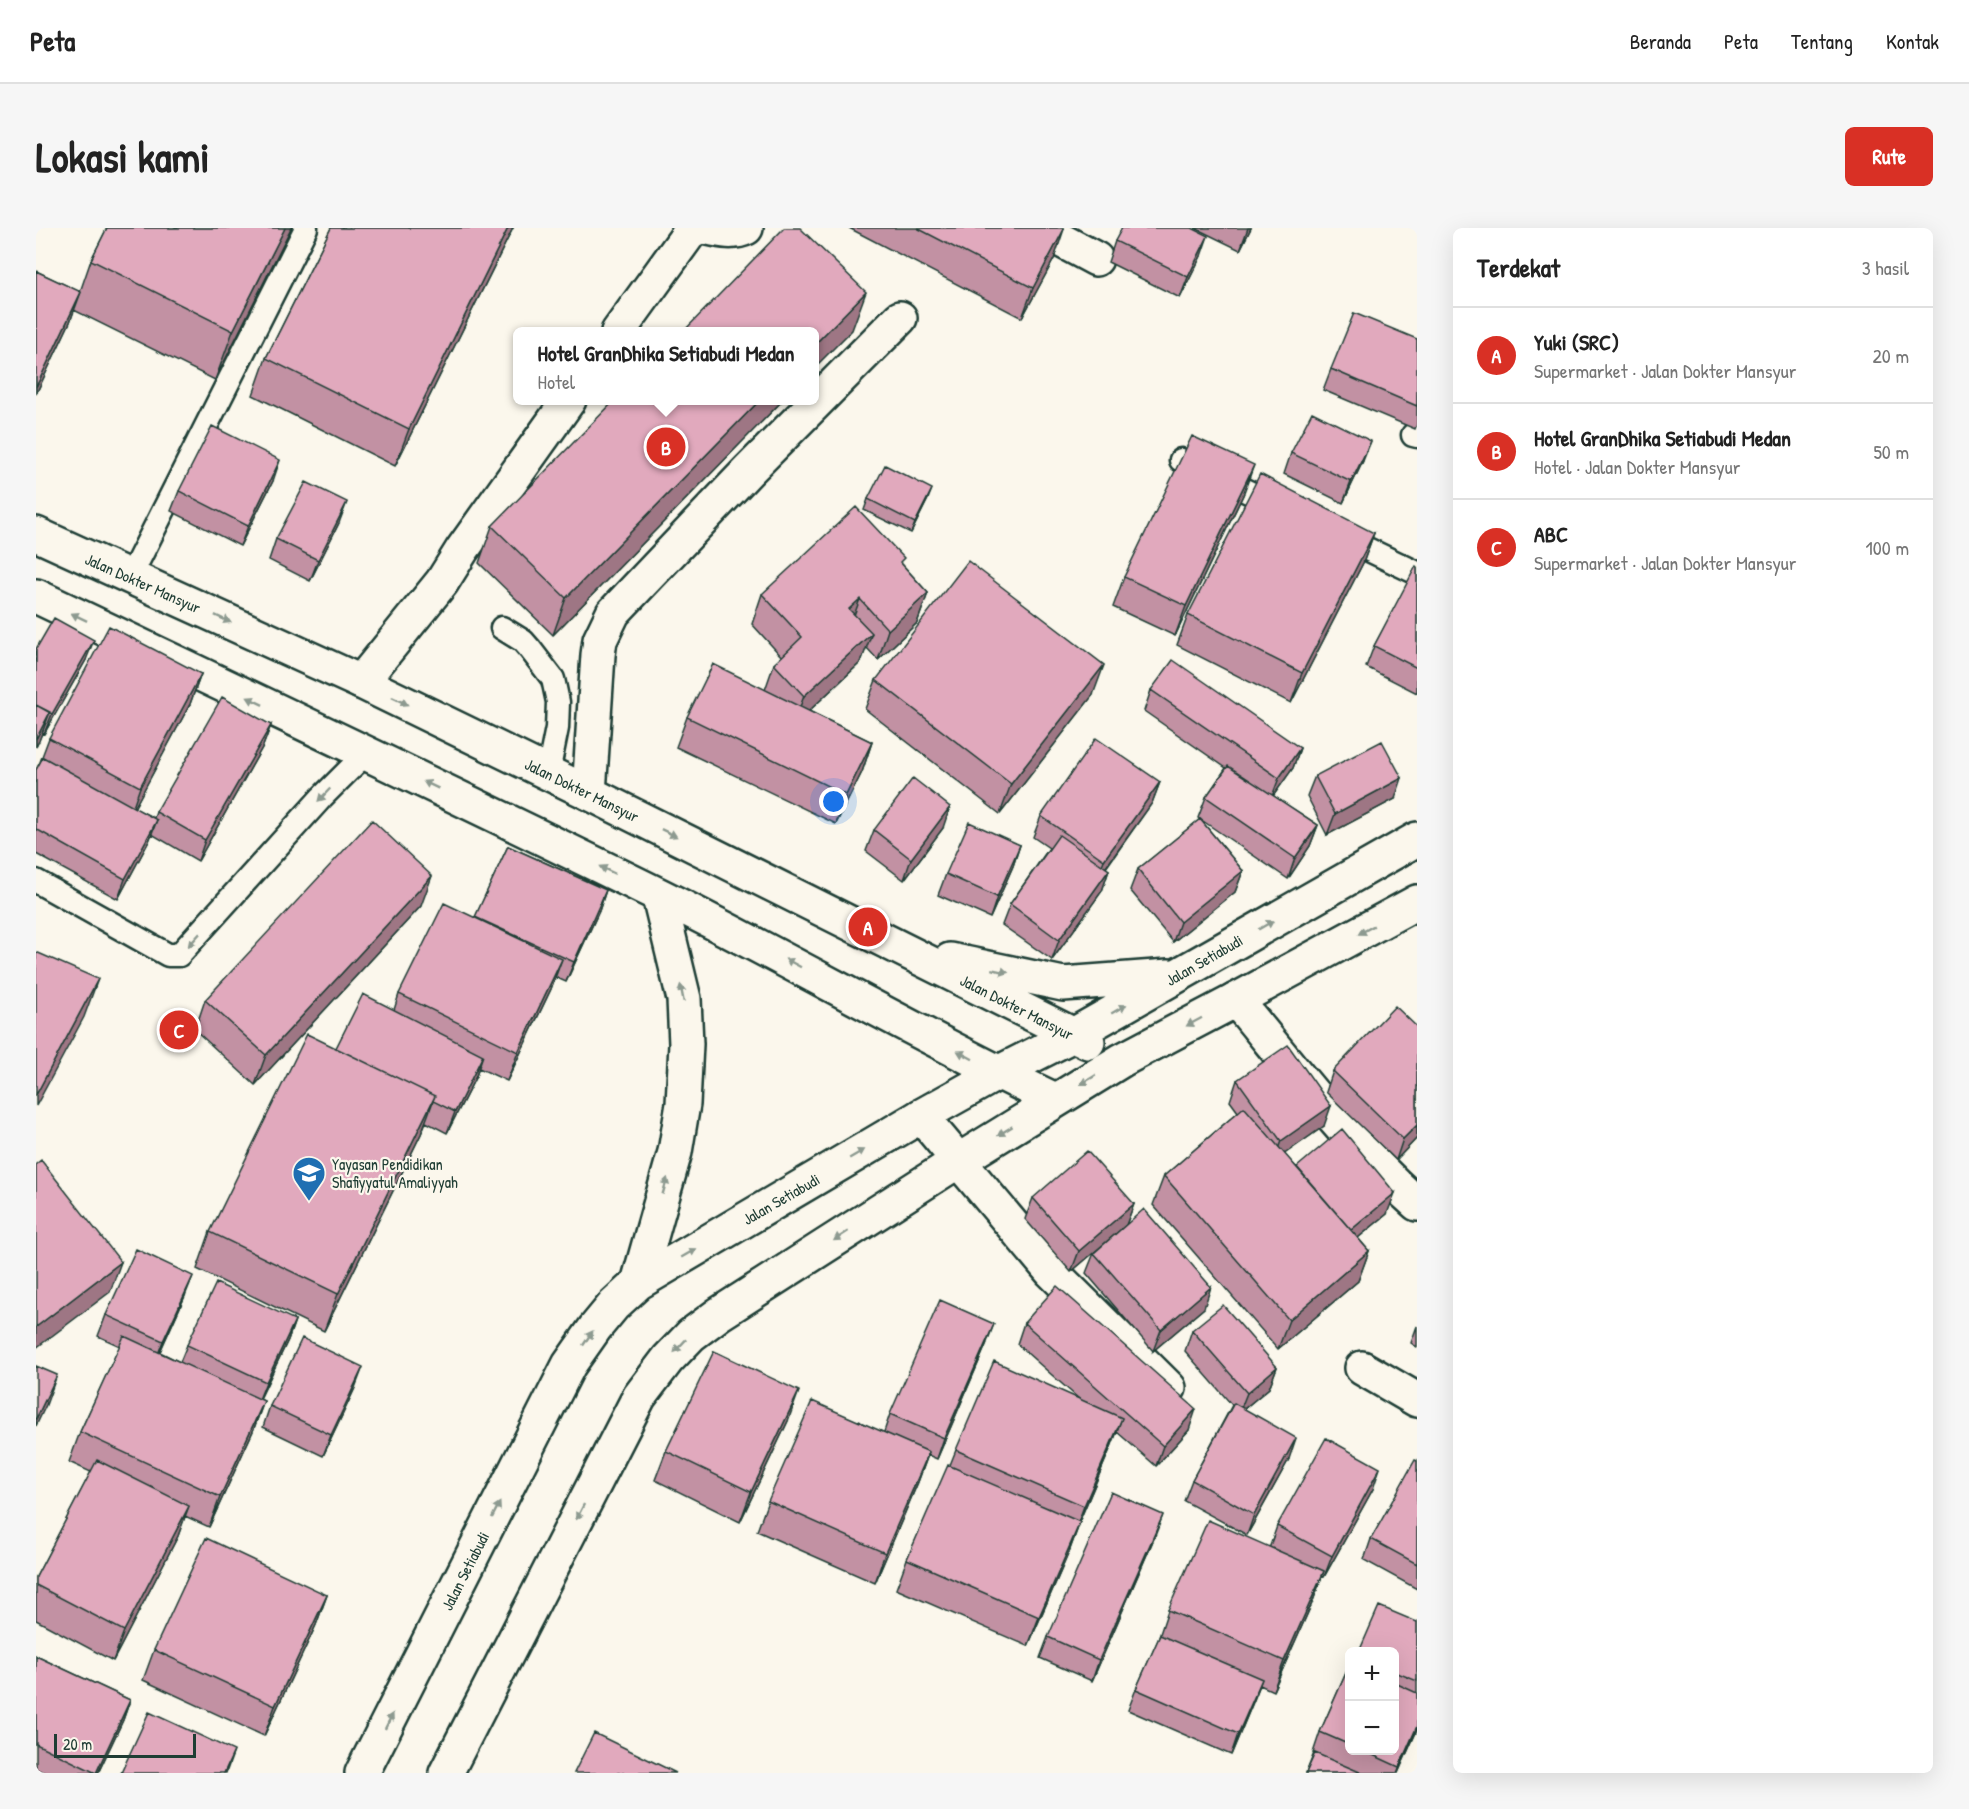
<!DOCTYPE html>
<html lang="id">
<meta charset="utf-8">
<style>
:root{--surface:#fff;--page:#f6f6f6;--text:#222;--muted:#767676;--line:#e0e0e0;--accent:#d93025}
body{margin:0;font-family:"Patrick Hand",sans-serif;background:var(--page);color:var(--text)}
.controls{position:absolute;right:18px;bottom:18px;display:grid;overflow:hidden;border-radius:9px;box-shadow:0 6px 24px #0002}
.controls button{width:54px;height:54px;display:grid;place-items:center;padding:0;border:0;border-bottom:2px solid var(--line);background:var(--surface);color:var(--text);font:30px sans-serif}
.scale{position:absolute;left:18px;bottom:15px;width:142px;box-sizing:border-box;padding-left:6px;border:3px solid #1f3d34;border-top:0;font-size:16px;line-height:21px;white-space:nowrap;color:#1f3d34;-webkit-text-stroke:4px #fbf7ec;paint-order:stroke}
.you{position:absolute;left:798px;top:574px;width:21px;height:21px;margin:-15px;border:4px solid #fff;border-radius:50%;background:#1a73e8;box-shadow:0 0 0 9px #1a73e833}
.badge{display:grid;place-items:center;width:39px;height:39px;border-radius:50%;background:var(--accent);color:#fff;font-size:20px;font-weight:700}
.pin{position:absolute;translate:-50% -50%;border:3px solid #fff;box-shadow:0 2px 6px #0006}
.popup{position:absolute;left:477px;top:99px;width:306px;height:78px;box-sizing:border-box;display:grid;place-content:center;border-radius:9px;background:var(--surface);filter:drop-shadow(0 2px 4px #0005);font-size:20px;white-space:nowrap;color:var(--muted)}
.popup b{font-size:22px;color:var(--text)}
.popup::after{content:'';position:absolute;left:50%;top:100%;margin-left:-12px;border:12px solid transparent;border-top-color:var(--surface)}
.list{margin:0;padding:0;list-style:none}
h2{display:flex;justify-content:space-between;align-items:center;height:78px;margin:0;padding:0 24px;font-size:26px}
h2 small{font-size:20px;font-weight:400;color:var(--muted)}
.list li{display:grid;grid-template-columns:39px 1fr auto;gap:18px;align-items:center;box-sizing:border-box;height:96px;padding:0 24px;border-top:2px solid var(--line)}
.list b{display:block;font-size:22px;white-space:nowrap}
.list p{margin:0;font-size:20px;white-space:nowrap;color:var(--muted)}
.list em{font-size:20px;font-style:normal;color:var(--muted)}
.map{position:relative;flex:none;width:1381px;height:1545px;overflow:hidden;border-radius:9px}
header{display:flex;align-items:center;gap:36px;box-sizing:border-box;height:84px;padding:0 30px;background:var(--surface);border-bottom:2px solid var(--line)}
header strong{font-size:28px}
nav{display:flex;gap:33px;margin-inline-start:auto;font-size:21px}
.intro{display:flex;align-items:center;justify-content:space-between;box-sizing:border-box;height:144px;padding:0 36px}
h1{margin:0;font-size:42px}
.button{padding:15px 27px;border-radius:9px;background:var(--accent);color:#fff;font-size:21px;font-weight:700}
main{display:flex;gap:36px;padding:0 36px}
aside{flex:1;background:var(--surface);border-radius:9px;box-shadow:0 6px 24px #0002}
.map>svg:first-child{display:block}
</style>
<header>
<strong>Peta</strong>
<nav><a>Beranda</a><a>Peta</a><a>Tentang</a><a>Kontak</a></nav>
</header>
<div class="intro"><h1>Lokasi kami</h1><a class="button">Rute</a></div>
<main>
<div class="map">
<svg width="1381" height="1545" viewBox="0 0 1381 1545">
<rect width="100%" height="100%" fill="#fbf7ec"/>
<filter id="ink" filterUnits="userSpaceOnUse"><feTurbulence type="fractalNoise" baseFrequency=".0167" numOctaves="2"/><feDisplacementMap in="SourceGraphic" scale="12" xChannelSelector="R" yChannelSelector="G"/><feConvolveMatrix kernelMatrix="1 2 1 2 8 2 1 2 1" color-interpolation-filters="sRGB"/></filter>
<g filter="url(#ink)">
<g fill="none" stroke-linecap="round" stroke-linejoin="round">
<g stroke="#1f3d34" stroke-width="27">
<path id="lane" d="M1377,207l4,1
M1145,232l97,46
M1304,308l77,37
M94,349l176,-349
M466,400l21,13 7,8 23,30 5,23 -1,26 -9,45
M0,653l132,74h11l143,-158 43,-43"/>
</g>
<g stroke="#1f3d34" stroke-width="38">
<path id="street" d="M672,0c13,3 26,6 38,0
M1002,0l58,31
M582,104l75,-104
M325,454l81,-100 20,-32 107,-150
M553,565l9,-138 2,-15 13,-27 135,-142 152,-153
M1200,772c58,70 113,144 181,204
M885,888l130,155 118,117
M1326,1140l55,32"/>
</g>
<g stroke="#1f3d34" stroke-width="38">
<path id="primary" d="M0,306l325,148 228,111 499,249
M0,368c208,99 416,197 623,299 133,66 261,141 396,205
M914,732l113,24 106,-8
M602,1055l37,-131 8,-48 3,-60 -2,-45 -25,-103
M326,1545l207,-408 26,-37 19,-23 24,-22 283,-167 77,-43 75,-38 344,-196
M410,1545l193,-376 29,-38 23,-24 28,-21 239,-153 164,-101 114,-60 181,-98"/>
</g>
<use href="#lane" stroke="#fbf7ec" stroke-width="22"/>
<use href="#street" stroke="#fbf7ec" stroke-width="33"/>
<use href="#primary" stroke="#fbf7ec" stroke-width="33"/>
</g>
<path fill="#c291a3" stroke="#1f3d34" stroke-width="1.5" d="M71,0h184l-76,152 -141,-70 -4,12 -34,72v-123l44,21 11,-32z
M295,0h182l-118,238 -142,-71 13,-37z
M813,0h214l-9,31 -32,59z
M1159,0h56l-11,22z
M1079,13l86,15 -21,42 -72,-36z
M1381,111v85l-2,5 -92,-39 8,-21z
M747,172l-230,235 -74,-72 13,-37z
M1255,225l72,8 -20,42 -59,-29z
M237,253l-33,65 -69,-35 8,-20z
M1207,267l-68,141 -62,-29 11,-30z
M832,271h60l-17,34 -47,-23z
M303,295l-29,58 -41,-21 7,-21z
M1338,305l-11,30 -72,140 -114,-58 11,-30z
M866,336l26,29 -11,30 -39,37 -12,-13 -5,15 -52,49 63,31 -10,30 -26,52 -160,-77 11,-30 78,-27 9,-26 8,-7 -30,-33 10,-30z
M1381,339v126l-51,-26 8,-21z
M0,421l50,11 -42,74 -2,-1 -6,14z
M165,446l-11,30 -56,104 20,10 2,-6 115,-87 -8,21 -65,115 -46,-27 -3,7 -31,58 -82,-45v-84l4,-8 9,-24z
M840,452l217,15 -93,119 -135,-105z
M1115,462l149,58 -7,20 -20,28 45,29 -8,21 -22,33 -88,-60 43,52 -8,21 -62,50 -43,-52 8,-21 62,-50 -2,-1 8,-21 20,-29 -82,-57z
M1279,548l80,23 -68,36 -20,-39z
M1124,554l-8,21 -46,65 3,2 -7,21 -50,69 -50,-35 8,-21 39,-56 -16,-11 8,-21z
M907,600l-39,52 -38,-29 8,-21z
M984,617l-7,21 -23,52 -52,-23 8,-21z
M472,618l98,44 -7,21 -33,71 -11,-5 -4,12 -44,92 -28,-13 -3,8 -29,57 -21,-11 -5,12 -97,197 -127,-62 13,-37 184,-222 5,-16 76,-76z
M385,678l-166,179 -60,-55 10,-30z
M1381,799v111l-21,22 -70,-68 7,-21z
M1201,852l87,46 -40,28 13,14v-1l90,47 -29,24 11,13 -11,30 -80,68 -125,-144 11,-29 74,-64 -8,-11z
M997,970l101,6 -8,21 -55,47 -46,-53z
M1058,1025l110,55 -51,43 -67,-78z
M149,1068l-25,56 20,10 7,-17 108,-25 -7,20 -28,59 4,2 -11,30 -44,96 -24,-11 -7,20 -65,125 -77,-41v-43l55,-105 -22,-10 11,-30 40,-86 -22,-10 8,-21z
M988,1095l165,107 -33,36 -39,-34 -6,15 -32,75h1l-11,30 -41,94 -132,-57 11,-30 43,-94 6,-15 123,-51 -62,-55z
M1381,1098v21l-6,-4z
M1156,1102l85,37 -8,21 -25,21 45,50 -42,76 -63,-34 8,-21 40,-75 -47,-54z
M950,1117l-49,114 -9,-4 -10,27 -43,101 -118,-52 11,-30 116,-69 6,-18z
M319,1160l-32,68 -60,-29 7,-21z
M752,1193l-48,101 -85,-42 11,-29z
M1381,1233v128l-53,-29 7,-21z
M1337,1261l-49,88 -2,-1 -9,25 -40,90 -13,-6 -29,70 -103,-45 8,-21 22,-49 10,-30 102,-64 7,-20z
M1119,1308l-63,145 -52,-23 8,-21z
M291,1367l-11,30 -52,111 -121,-56 11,-30z
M1381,1394v108l-19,43h-92l8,-20h-1l7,-21 30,-68v86h45v-98z
M0,1428l94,44 -7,20 -25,53h-53l-9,-4z"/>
<path fill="#9e7684" stroke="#1f3d34" stroke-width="1.5" d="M249,0h6l-76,152 18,-49z
M472,0h5l-118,238 14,-37z
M1212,0h3l-11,22z
M1028,1l-10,30 -32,59 11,-30z
M1172,8l-7,20 -21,42 8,-21z
M45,64l-11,30 -34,72v-7z
M830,64l-14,38 -38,38v-23z
M724,172h23l-230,235 13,-37z
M1335,213l-8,20 -20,42 8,-21z
M244,232l-7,21 -33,65 8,-20z
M1218,237l-11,30 -68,141 11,-30z
M896,261l-4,10 -17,34 4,-10z
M311,274l-8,21 -29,58 8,-21z
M1338,305l-11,30 -72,140 11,-30z
M892,365l-11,30 -39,37 10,-30z
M824,371l-11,30v-20z
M836,405l-11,29 -68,64 11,-30z
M58,412l-8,20 -42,74 8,-20z
M1068,437l-11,30 -93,119 11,-30z
M165,446l-11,30 -60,112 10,-29z
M14,484l-11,29 -3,6v-8z
M235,497l-8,21 -65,115 7,-21z
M836,514l-10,30 -26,52 10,-29z
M1264,520l-7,20 -22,31 8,-21z
M1366,550l-7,21 -68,36 8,-21z
M1124,554l-8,21 -56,78 8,-21z
M914,579l-7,21 -39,52 7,-21z
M121,592l-8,21 -31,58 7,-20z
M1282,597l-8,21 -22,33 7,-21z
M984,617l-7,21 -23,52 7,-21z
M1073,642l-7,21 -50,69 7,-20z
M1207,643l-8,21 -62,50 7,-20z
M396,648l-11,30 -166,179 11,-30z
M570,662l-7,21 -33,71 8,-20z
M526,731l-11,30 -44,92 11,-29z
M62,751l-14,38 -48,89v-11z
M447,827l-7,21 -29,57 8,-21z
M399,868l-14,38 -97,197 14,-37z
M1295,878l-7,20 -51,36 8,-21z
M1381,897v13l-21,22 7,-21z
M1359,965l-8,21 -44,36 8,-20z
M1098,976l-8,21 -55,47 8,-21z
M1333,1023l-11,30 -80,68 11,-29z
M85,1034l-11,30 -74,56v-21z
M157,1048l-8,20 -30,66 8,-21z
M1175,1059l-7,21 -51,43 8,-21z
M259,1092l-7,20 -30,62 8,-20z
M958,1096l-8,21 -49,114 7,-21z
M327,1139l-8,21 -32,68 8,-21z
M1241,1139l-8,21 -30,25 8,-20z
M21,1147l-11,30 -10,21v-7z
M763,1163l-11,30 -48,101 11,-30z
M228,1173l-11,30 -44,96 11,-30z
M1160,1181l-7,21 -33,36 7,-20z
M1086,1190l-11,29 -38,89 11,-30z
M1260,1210l-7,21 -42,76 7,-20z
M893,1224l-11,30 -43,101 10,-30z
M1344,1240l-7,21 -49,88 8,-21z
M153,1278l-11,30 -65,125 11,-30z
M1127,1287l-8,21 -63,145 7,-21z
M1044,1294l-11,30 -41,94 11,-29z
M1288,1343l-11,30 -40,90 11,-30z
M291,1367l-11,30 -52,111 11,-30z
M1226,1451l-8,21 -23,55 7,-21z
M94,1472l-7,20 -25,53h-2z
M1381,1498v4l-19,43h-1z
M198,1523l-8,22h-2z"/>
<path fill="#e1a9bd" stroke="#1f3d34" stroke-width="1.5" d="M71,0h178l-52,103 -142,-71z
M295,0h177l-99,201 -143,-71z
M748,0h16l66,64 -52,53v-13h-131z
M881,0h146l1,1 -31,59z
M1086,0h70l16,8 -20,41 -73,-36z
M0,43l45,21 -45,95z
M1318,85l63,26v67l-86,-37z
M579,172h145l-194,198 -74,-72z
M1276,184l59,29 -20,41 -60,-29z
M176,198l68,34 -32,66 -69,-35z
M1156,208l62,29 -68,141 -62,-29z
M849,237l47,24 -17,34 -47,-24z
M1224,246l114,59 -72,140 -114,-58z
M270,254l41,20 -29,58 -42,-21z
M820,279l48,51 -4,4 28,31 -40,37 -28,-31 -11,10 23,24 -68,63 -30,-32 28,-27 -40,-43z
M932,333l136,104 -93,119 -135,-104z
M1380,338l1,1v101l-43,-22z
M18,390l40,22 -42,74 -16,-9v-56z
M73,398l92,48 -61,113 -91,-49z
M1137,432l127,88 -21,30 -128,-88z
M677,436l159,78 -26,53 -159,-78z
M186,469l49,28 -66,115 -49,-28z
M0,477l14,7 -14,27z
M1060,510l64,44 -56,78 -63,-44z
M1346,513l20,37 -67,36 -20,-38z
M7,529l114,63 -32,59 -89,-50v-59z
M1192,538l90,59 -23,33 -89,-61z
M877,550l37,29 -39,52 -37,-29z
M1164,591l43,52 -63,51 -42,-53z
M336,592l60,56 -166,179 -61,-55z
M933,594l51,23 -23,52 -51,-23z
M1023,607l50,35 -50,70 -49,-36z
M472,618l98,44 -32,72 -99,-45z
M408,675l118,56 -44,93 -119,-58z
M0,724l62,27 -62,116z
M327,766l120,61 -28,57 -22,-11 2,-5 -99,-48z
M1359,778l22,21v98l-14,14 -70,-68z
M271,806l128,62 -97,198 -128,-62z
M1252,817l43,61 -50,35 -44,-61z
M1208,879l125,144 -80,69 -125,-144z
M1306,901l53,64 -44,37 -54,-63z
M1051,923l47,53 -55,47 -46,-53z
M5,932l80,102 -85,65v-163z
M1108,981l67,78 -50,43 -67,-77z
M100,1021l57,27 -30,65 -57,-26z
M180,1055l79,37 -29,62 -79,-37z
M1021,1058l139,123 -33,37 -139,-123z
M904,1072l54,24 -50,114 -54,-24z
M1187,1077l54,62 -30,26 -55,-63z
M88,1108l140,65 -44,96 -140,-65z
M266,1110l61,29 -32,68 -61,-29z
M678,1123l85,40 -48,101 -85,-41z
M958,1133l128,57 -38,88 -128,-56z
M0,1138l21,9 -21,44z
M776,1173l117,51 -44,101 -117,-52z
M1198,1175l62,35 -42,77 -62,-35z
M1290,1210l54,30 -48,88 -55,-30z
M61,1232l92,46 -65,125 -88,-46v-8z
M1379,1232l2,1v103l-46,-25z
M912,1237l132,57 -41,95 -132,-58z
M1075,1264l52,23 -64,145 -51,-23z
M1172,1292l116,51 -40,90 -116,-51z
M170,1310l121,57 -52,111 -121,-56z
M1343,1378l38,16v59l-22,-9v-20h-36z
M1124,1407l102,44 -24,55 -102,-45z
M0,1428l94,44 -34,73 -60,-29z
M1314,1436v81l-30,-13z
M1359,1455l22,10v33l-18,41 -37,-17h33z
M113,1484l85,39 -10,22h-103z
M558,1505l82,40h-102z
M1279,1525l47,20h-56z"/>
<defs><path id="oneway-solid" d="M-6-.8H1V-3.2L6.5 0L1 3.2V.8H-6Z" transform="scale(1.5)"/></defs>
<g fill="#8d9a90">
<use href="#oneway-solid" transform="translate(43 389) rotate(-154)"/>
<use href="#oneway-solid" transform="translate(187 391) rotate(25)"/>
<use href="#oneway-solid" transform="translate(219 473) rotate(-154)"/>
<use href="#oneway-solid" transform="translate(364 473) rotate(26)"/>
<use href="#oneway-solid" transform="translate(395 557) rotate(-154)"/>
<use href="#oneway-solid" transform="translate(288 567) rotate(134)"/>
<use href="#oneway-solid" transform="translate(633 605) rotate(26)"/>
<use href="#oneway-solid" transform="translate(571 642) rotate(-154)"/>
<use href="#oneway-solid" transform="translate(1230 697) rotate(-30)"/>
<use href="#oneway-solid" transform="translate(1330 702) rotate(151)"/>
<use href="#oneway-solid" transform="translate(158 712) rotate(132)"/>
<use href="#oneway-solid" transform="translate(757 735) rotate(-152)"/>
<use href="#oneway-solid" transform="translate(964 743) rotate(12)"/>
<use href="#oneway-solid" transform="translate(646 765) rotate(-101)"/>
<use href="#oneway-solid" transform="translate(1083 781) rotate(-30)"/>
<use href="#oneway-solid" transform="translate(1158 794) rotate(152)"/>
<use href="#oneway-solid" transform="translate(929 827) rotate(-152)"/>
<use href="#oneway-solid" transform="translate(1052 852) rotate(149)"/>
<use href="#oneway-solid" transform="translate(969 903) rotate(148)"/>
<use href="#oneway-solid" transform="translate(821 926) rotate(-30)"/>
<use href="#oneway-solid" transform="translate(629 958) rotate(-74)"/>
<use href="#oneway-solid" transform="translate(805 1008) rotate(147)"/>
<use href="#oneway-solid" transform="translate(653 1025) rotate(-30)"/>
<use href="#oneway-solid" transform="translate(552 1110) rotate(-56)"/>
<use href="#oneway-solid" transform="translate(644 1118) rotate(133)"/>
<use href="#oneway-solid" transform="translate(460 1282) rotate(-63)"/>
<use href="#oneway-solid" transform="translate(544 1284) rotate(117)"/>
<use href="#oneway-solid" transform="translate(353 1493) rotate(-63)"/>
</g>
</g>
<defs>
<g id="school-pin" transform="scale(1.725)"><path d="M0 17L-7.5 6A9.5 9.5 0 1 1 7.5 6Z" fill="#1f6fb2" stroke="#fbf7ec"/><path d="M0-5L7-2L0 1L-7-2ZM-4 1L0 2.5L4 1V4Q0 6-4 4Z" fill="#fff"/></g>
</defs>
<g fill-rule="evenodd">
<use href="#school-pin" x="273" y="945"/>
</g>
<g text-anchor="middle" stroke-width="4.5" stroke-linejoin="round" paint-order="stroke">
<g font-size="16" fill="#1f3d34" stroke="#fbf7ec">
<text transform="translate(107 355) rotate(24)" y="6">Jalan Dokter Mansyur</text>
<text transform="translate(546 562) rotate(26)" y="6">Jalan Dokter Mansyur</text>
<text transform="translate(1168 732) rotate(-30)" y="6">Jalan Setiabudi</text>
<text transform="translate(981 779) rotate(27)" y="6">Jalan Dokter Mansyur</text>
<text transform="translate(745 971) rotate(-30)" y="6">Jalan Setiabudi</text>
<text transform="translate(429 1343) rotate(-63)" y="6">Jalan Setiabudi</text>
</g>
<g font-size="16" fill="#1f3d34" stroke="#fbf7ec" text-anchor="start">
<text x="296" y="942">Yayasan Pendidikan<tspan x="296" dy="18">Shafiyyatul Amaliyyah</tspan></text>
</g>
</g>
</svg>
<div class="controls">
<button>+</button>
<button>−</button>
</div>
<div class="scale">20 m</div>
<div class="you"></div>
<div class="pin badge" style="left:832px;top:699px">A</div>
<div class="pin badge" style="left:630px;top:219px">B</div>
<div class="popup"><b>Hotel GranDhika Setiabudi Medan</b>Hotel</div>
<div class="pin badge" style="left:143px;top:802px">C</div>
</div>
<aside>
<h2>Terdekat<small>3 hasil</small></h2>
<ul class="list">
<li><span class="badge">A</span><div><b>Yuki (SRC)</b><p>Supermarket · Jalan Dokter Mansyur</p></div><em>20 m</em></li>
<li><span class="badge">B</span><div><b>Hotel GranDhika Setiabudi Medan</b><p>Hotel · Jalan Dokter Mansyur</p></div><em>50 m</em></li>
<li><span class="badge">C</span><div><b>ABC</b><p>Supermarket · Jalan Dokter Mansyur</p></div><em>100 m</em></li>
</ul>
</aside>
</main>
